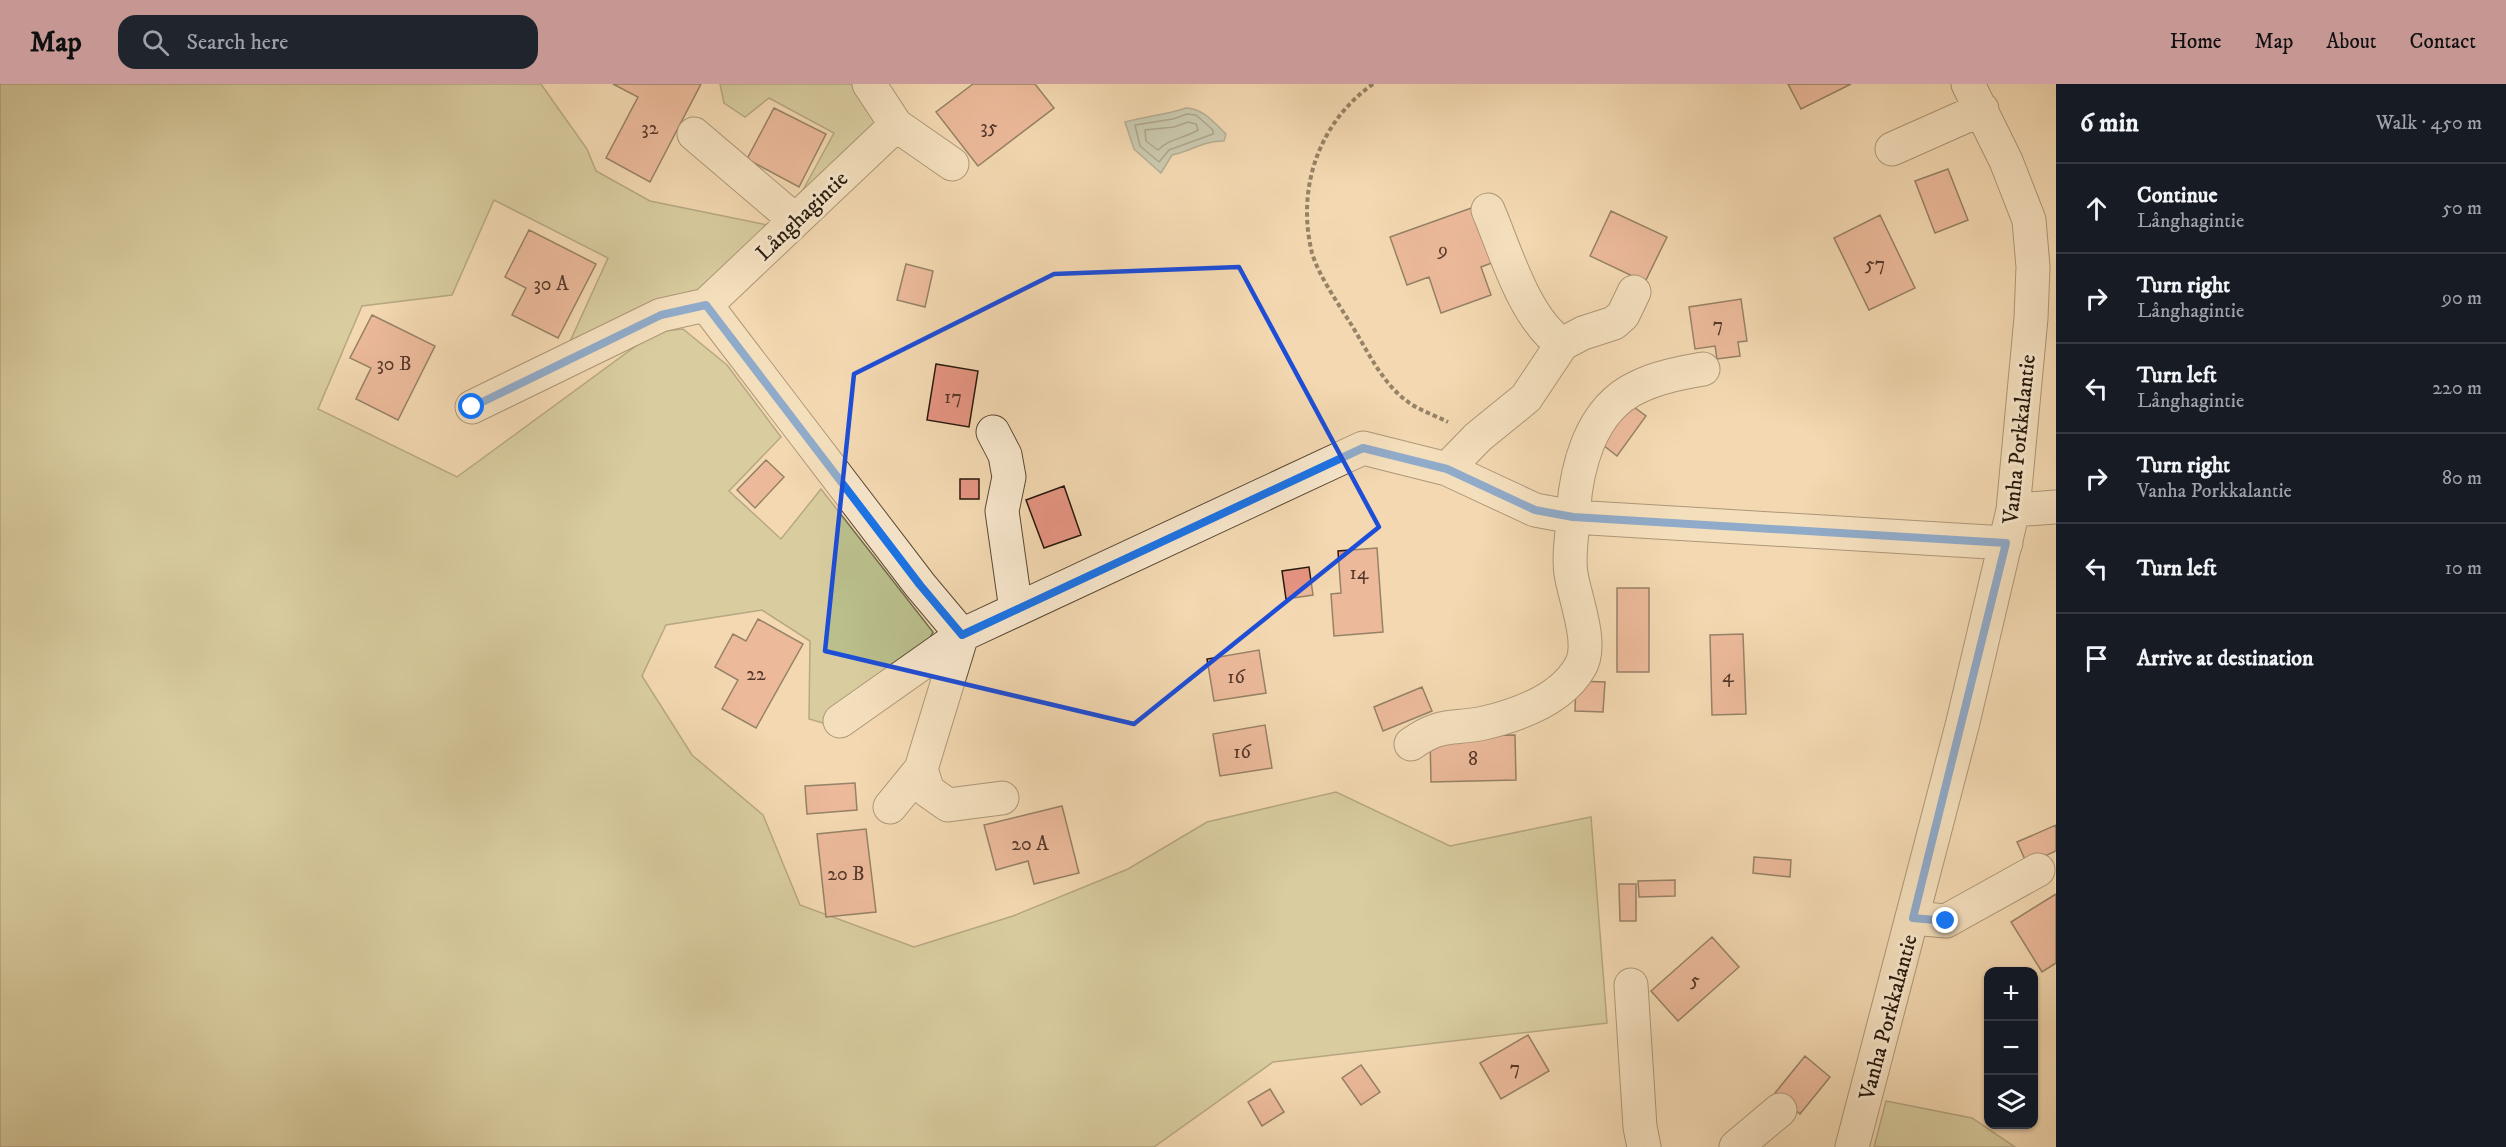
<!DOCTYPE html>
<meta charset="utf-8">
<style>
:root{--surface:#171b24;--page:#20242c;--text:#f1f3f6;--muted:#9ea1a6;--line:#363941;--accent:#c59692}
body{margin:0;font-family:"IM FELL DW Pica",serif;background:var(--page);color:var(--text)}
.controls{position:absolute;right:18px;bottom:18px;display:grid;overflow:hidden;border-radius:12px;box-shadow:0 2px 4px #0004}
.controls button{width:54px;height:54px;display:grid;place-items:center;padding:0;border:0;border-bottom:2px solid var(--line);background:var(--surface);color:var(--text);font:30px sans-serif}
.stop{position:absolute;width:18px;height:18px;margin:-14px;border:4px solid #1a73e8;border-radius:50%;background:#fff}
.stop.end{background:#1a73e8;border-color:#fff;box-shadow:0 2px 6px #0008}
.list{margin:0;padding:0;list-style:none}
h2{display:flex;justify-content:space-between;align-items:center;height:78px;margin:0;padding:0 24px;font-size:26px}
h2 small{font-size:20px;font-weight:400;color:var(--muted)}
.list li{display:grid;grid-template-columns:39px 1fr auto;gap:18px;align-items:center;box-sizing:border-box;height:90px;padding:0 24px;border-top:2px solid var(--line)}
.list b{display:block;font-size:22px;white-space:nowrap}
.list p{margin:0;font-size:20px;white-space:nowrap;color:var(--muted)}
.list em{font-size:20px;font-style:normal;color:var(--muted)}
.icon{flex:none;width:33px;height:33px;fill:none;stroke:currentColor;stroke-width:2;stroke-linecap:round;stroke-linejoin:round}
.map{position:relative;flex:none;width:2056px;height:1063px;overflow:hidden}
header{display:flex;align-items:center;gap:36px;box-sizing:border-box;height:84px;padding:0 30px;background:var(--accent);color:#111}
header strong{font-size:28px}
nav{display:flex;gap:33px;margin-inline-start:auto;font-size:21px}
.search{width:420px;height:54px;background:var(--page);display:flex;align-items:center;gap:15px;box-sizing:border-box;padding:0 21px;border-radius:18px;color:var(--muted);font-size:22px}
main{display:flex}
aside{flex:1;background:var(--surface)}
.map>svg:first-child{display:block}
</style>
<header>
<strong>Map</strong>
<div class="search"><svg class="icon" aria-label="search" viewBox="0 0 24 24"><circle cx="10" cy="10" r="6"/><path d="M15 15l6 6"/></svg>Search here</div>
<nav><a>Home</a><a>Map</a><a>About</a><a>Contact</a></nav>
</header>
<main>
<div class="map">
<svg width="2056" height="1063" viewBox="0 0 2056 1063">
<rect width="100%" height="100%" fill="#f3d8b1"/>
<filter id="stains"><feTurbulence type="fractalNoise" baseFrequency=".00333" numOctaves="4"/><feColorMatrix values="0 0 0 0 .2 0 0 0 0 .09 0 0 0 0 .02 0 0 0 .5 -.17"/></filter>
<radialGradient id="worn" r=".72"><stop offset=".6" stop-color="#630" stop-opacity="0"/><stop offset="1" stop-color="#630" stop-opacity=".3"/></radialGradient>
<path fill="#babf8c" stroke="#706c4c" stroke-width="1.5" d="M0,0h541l46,65 9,22 54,30 127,26 -83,66 -127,55 41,-90 -114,-58 -42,95 -90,11 -44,103 139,68 198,-145 28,-3 44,36 54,72 -52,54 52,48 40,-50 112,143 -13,25 -94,67 -17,-5 1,-78 -48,-31 -96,15 -24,51 50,79 71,60 37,90 114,42 99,-31 115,-47 79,-47 129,-30 114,54 141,-29 16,206 -334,39 -119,85h-1154z
M720,0h137l25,38 -84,77 36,-66 -65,-35 -24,19 -21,-14z
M1886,1017l86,17 43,29h-141z"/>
<path fill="#9bb9b0" stroke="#6d796e" stroke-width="1.5" d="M1186,24c18,1 27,14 40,26l-2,7c-22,0 -32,10 -52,14l-11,18 -27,-24 -9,-27c21,-6 41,-7 61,-14z"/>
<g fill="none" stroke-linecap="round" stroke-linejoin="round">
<path stroke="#61695e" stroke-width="1.5" d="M1187,30l9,1 17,15v4l-44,16 -10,12 -19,-16 -5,-21 38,-6z
M1188,38l8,2 2,6c-13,8 -30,9 -40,20l-12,-9 -1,-11 29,-3z"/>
</g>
<path fill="#e59482" stroke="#27190c" stroke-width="1.5" d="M613,0h88l-51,98 -44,-24 32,-61z
M973,0h62l19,24 -76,58 -42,-54z
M1788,0h63l-50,25z
M774,24l52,26 -27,53 -52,-28z
M1948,85l20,51 -33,13 -20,-52z
M1477,122l20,55 -16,6 10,28 -50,18 -12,-36 -22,8 -17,-48z
M1611,127l56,26 -22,45 -55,-26z
M1880,131l35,73 -46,22 -35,-72z
M529,146l67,34 -38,74 -46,-23 14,-27 -21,-11z
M906,180l27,7 -8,36 -28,-7z
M1741,215l6,42 -9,1 2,14 -23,3 -2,-13 -20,3 -6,-42z
M372,231l63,31 -37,74 -42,-21 15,-31 -21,-10z
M936,280l42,7 -9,56 -42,-7z
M1627,318l19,14 -29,40 -19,-15z
M766,376l18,17 -29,31 -18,-18z
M960,395h19v20h-19z
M1064,402l17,49 -37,13 -18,-48z
M1377,464l6,84 -49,4 -3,-42 10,-1 -3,-42z
M1309,483l4,28 -27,4 -4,-28z
M1617,504h32v84h-32z
M758,535l45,25 -47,84 -34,-19 16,-29 -23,-13 18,-33 13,7z
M1743,550l3,80 -34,1 -2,-80z
M1259,566l7,43 -52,8 -7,-42z
M1576,597l29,1 -2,30 -28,-1z
M1422,603l10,24 -49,20 -9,-24z
M1265,641l7,43 -52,8 -7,-42z
M1515,651l1,45 -85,2 -1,-45z
M855,699l2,27 -50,4 -2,-28z
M1062,722l17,67 -45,11 -6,-23 -32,9 -12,-45z
M2056,741v26l-29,13 -10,-22z
M866,745l10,83 -50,5 -9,-83z
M1754,773l37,3 -1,17 -37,-4z
M1675,796v16l-36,1 -1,-16z
M1619,800h17v37h-16z
M2056,810v69l-14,9 -31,-50z
M1712,853l27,30 -61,54 -27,-30z
M1528,951l21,36 -48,28 -21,-36z
M1805,972l25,21 -30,37 -25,-21z
M1361,981l19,27 -19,13 -19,-27z
M1270,1005l14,23 -22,14 -14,-24z"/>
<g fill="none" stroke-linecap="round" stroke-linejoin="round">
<g stroke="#5a4935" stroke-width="35">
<path id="minor" d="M869,0l27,41 56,39
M694,50l101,86
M1892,65l90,-40
M1488,126c18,42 36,108 74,134
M706,221l214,280 42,50 401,-187 84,21 88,41 38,7 433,26
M472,323l189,-92 45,-10 190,-180
M993,348l12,23 4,22 -7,34 14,99
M1447,385l31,-32 48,-39 36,-54 21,-11 31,-10 9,-8 11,-23
M2013,426l43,-3
M962,551l-41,134 7,22 20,14 54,-7
M840,637l122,-86
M1411,660c31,-22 40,-14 73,-21 34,-8 78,-24 96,-56 14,-22 -5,-68 -9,-93 -3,-17 1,-37 2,-55 2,-48 16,-110 65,-132 20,-10 43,-14 65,-18
M890,723l31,-38
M1913,834l33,3 92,-51
M1631,901l9,142 4,20
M1736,1063l44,-37
M1852,1063l111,-425 50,-212 18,-192 2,-51 -4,-47 -23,-59 -38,-77"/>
</g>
<path stroke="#27190c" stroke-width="4" stroke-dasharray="4.5 3" stroke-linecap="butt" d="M1373,0c-54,38 -77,104 -61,169 7,23 24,47 37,68 18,28 33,64 62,83 11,7 25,12 37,18"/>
<use href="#minor" stroke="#f7e6cc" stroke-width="33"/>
</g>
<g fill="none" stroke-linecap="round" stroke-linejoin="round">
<path stroke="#1a73e8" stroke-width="8" d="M472,323l189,-92 45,-10 214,280 42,50 401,-187 84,21 88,41 38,7 433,26 -93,375 33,3"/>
</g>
<path d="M0 0H2056V1063H0ZM1239,183l140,260 -245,197 -309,-73 29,-277 200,-100z" fill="#f3d8b1" fill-opacity=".55" fill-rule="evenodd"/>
<path fill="none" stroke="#1d4ed8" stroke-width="4.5" stroke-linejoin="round" d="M1239,183l140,260 -245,197 -309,-73 29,-277 200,-100z"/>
<g text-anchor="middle" stroke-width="6" stroke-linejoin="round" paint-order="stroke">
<g font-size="20" fill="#56382a">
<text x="989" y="49">35</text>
<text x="650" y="50">32</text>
<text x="1443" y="172">9</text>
<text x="1875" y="186">57</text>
<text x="551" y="206">30 A</text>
<text x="1718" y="247">7</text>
<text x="394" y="286">30 B</text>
<text x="953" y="319">17</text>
<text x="1359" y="495">14</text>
<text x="756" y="596">22</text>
<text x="1728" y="598">4</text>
<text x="1236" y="599">16</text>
<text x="1242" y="674">16</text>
<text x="1473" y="681">8</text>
<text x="1030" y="766">20 A</text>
<text x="846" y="796">20 B</text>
<text x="1695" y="902">5</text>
<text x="1515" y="990">7</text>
</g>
<g font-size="22" fill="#27190c" stroke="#f7e6cc">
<text transform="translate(801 131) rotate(-44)" y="8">Långhagintie</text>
<text transform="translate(2018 355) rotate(-84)" y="8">Vanha Porkkalantie</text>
<text transform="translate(1887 933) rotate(-75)" y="8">Vanha Porkkalantie</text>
</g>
</g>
<rect width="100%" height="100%" filter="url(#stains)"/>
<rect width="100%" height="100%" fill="url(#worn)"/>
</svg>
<div class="controls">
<button>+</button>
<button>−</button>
<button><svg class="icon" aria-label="layers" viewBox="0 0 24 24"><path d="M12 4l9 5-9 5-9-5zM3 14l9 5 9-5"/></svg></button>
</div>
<div class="stop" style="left:472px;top:323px"></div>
<div class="stop end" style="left:1946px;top:837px"></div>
</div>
<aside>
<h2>6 min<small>Walk · 450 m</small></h2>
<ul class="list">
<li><svg class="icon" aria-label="ahead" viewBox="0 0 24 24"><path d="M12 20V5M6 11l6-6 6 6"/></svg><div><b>Continue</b><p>Långhagintie</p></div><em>50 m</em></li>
<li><svg class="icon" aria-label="right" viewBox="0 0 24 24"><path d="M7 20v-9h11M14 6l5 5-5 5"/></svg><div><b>Turn right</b><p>Långhagintie</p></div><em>90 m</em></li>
<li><svg class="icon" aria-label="left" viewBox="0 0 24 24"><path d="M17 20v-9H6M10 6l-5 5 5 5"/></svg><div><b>Turn left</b><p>Långhagintie</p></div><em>220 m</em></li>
<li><svg class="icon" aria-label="right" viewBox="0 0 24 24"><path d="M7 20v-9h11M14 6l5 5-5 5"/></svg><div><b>Turn right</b><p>Vanha Porkkalantie</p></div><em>80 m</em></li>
<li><svg class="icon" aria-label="left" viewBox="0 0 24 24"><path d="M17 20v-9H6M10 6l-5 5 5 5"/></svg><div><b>Turn left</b></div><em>10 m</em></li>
<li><svg class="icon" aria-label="arrive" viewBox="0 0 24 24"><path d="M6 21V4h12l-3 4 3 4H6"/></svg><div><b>Arrive at destination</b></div></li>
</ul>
</aside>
</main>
